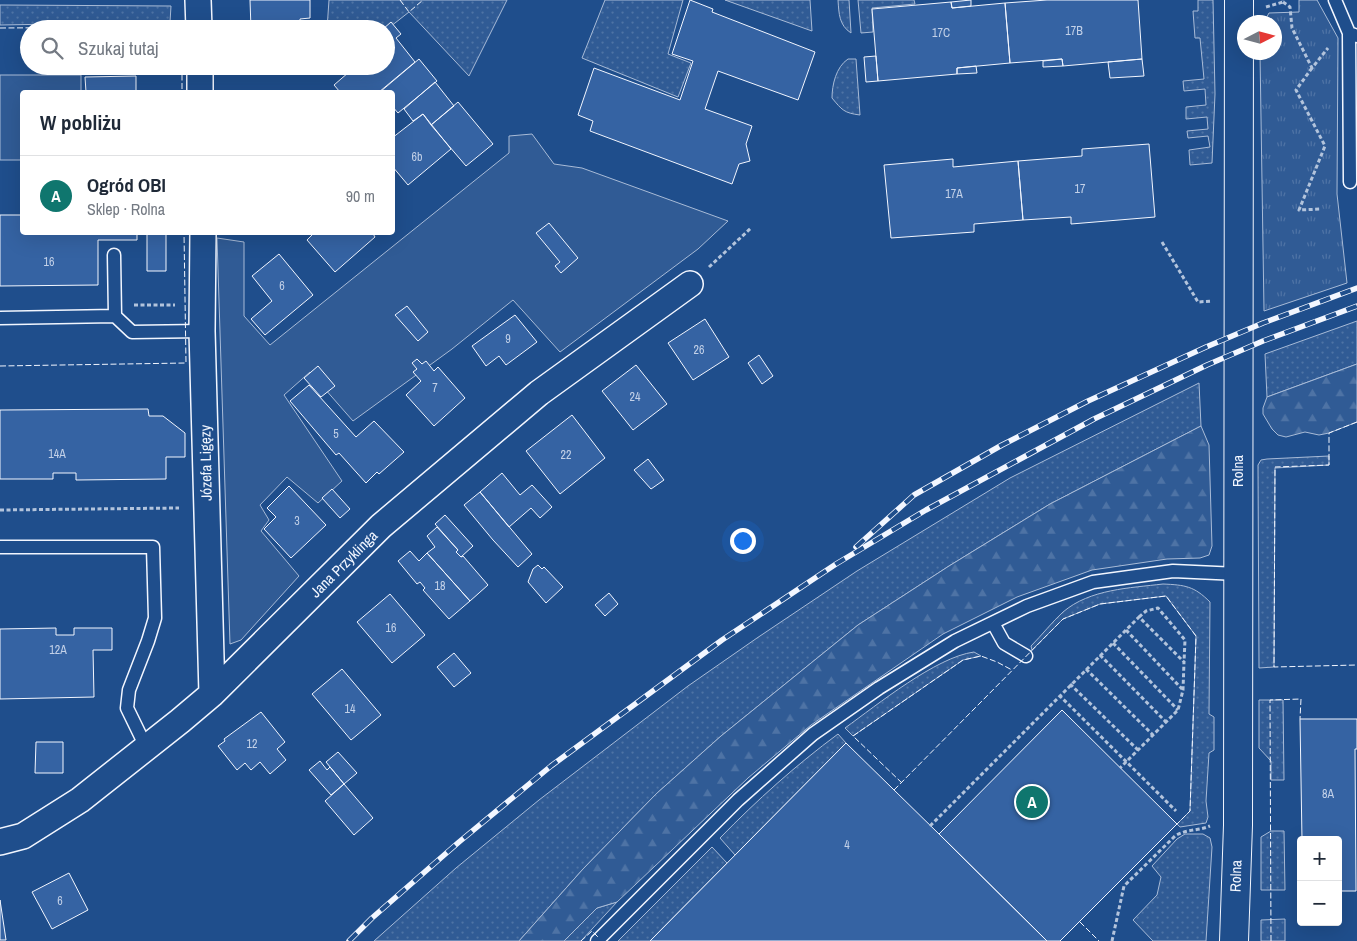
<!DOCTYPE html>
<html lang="pl">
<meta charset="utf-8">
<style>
:root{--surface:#fff;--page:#f2f2f3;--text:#1f2937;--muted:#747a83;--line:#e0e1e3;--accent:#0f766e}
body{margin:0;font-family:"Archivo Narrow",sans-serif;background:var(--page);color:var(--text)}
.controls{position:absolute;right:15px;bottom:15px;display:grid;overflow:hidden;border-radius:5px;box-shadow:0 5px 20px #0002}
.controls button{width:45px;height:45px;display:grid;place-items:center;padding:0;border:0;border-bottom:1px solid var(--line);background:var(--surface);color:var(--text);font:25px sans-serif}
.compass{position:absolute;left:1237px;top:15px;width:45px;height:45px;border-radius:50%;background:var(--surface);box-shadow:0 5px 20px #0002;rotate:84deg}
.you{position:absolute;left:742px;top:540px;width:18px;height:18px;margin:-12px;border:4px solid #fff;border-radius:50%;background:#1a73e8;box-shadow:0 0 0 8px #1a73e833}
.badge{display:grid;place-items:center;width:32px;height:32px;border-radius:50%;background:var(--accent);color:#fff;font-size:16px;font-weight:700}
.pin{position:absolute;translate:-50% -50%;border:2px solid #fff;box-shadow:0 1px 5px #0006}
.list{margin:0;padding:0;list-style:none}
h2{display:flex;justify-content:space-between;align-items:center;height:65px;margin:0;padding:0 20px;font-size:21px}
h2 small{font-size:16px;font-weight:400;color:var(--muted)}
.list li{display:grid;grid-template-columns:32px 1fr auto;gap:15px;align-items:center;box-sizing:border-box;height:80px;padding:0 20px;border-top:1px solid var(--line)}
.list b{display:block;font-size:19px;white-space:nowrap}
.list p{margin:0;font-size:16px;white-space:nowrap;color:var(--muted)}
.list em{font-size:16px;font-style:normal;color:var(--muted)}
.icon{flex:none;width:28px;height:28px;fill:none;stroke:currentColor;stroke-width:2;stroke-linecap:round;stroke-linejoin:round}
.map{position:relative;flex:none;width:1357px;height:941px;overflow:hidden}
.search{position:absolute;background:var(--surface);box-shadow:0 5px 20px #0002;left:20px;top:20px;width:375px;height:55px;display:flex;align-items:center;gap:12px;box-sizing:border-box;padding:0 18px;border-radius:28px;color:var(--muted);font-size:19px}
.panel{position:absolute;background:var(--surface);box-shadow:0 5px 20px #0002;left:20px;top:90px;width:375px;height:145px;border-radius:5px}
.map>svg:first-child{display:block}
</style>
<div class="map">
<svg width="1357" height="941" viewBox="0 0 1357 941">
<defs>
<pattern id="grass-dots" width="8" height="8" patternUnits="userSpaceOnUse" patternTransform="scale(1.25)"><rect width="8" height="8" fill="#305b95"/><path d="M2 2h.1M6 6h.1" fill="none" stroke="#4e73a5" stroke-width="1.8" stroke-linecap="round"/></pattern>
<pattern id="forest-firs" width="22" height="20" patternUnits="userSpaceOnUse" patternTransform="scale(1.25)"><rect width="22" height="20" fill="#305b95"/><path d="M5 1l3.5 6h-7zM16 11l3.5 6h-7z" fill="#4e73a5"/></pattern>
<pattern id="park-tufts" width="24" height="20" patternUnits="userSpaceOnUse" patternTransform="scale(1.25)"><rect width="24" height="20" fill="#305b95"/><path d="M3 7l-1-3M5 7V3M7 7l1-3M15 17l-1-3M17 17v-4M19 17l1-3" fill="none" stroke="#4e73a5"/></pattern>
</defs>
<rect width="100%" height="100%" fill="#1f4e8c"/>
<path fill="url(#grass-dots)" stroke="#a8bbd7" d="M329,0h178l-38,76 -60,-64 -23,18 -59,-1z
M605,0h78l-15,54 23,9 -13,34 -96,-39z
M725,0h85l2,31z
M838,0h11l2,33c-12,-8 -12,-19 -13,-33z
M858,0h56l1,4 -43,4 1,24 -12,1z
M1198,0h15l2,94 -3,69 -22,2 -1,-15 21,-3 -2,-11 -20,2 -1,-7 21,-2 -1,-12 -21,2v-12l20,-2 -1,-16 -21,2 -1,-10 21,-2 -4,-41h-5l-2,-27h5z
M0,5l171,1 -1,16 -170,3z
M848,59h8l4,56c-16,-2 -18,-5 -28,-17 0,-13 4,-31 16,-39z
M1357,321v43l-90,33 -2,-43z
M1199,383l2,43 -151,78 -101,62 -91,59 -137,111 -65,58 -73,75 -64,72h-145l82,-73 83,-68 149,-114 69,-48 100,-67 153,-93z
M1329,456v9l-54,3 -1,199 -15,1 -1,-203 3,-5 6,-1z
M1163,584c22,1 31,2 47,18l-1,112 5,3v33l-5,3 -3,48 2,16 -2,6 -26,4 -3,-3 13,-13 6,-175 -30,-40 -66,8 -37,15 -31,31 -1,-4c11,-11 21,-24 32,-34 27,-23 67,-24 100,-28z
M974,652l7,4 -18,4 -110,76 -8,-8c32,-23 91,-71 129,-76z
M1259,700h24l1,80h-13v-19l-12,-13z
M838,734l8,9 -111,112 -15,-17c37,-38 76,-73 118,-104z
M1271,831h13l1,59h-24v-53z
M1185,834h18l7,4 2,9 -6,94h-53l-20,-21 24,-25 4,-18 -9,-11 25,-27z
M712,847l15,16 -77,78h-32z
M617,902l-36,39h-17l33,-33z
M1285,919v22h-24v-21z"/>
<path fill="url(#forest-firs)" stroke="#a8bbd7" d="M1357,364v58l-28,11 -10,2 -14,-3 -19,5 -8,-2 -6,-6 -9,-15v-6l4,-11z
M1201,426l8,19 3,101 -3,9 -9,3 -33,1 -75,11 -75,27 -74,37 -132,91 -63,53 -131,124 -20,6 -33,33h-45l64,-72 73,-75 65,-58 137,-111 91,-59 101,-62z"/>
<path fill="url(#park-tufts)" stroke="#a8bbd7" d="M1299,0h18l21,38 -1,156 10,89 -83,28 -4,-258 14,-1v-30h-10l5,-9 30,-1z"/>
<path fill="#305b95" stroke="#a8bbd7" d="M0,75h81v17h-59v68h-22z
M532,134l22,30 28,4 146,53 -30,28 -138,103 -47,-52 -61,49 -99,72 -43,-49 -26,23 58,86 -24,22 -31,-26 -27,28 9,15 -8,11 38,45 -58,64 -11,4 -13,-406 27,4v74l26,29 239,-192v-17z"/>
<path fill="#3563a3" stroke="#f2f6ff" d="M250,0h60v18l-10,1v10h-49z
M690,0l23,9 -1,3 103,40 -17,48 -80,-29 -13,38 47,17 -6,18 4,17 -11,3 -7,20 -142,-53 3,-10 -15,-6 16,-47 86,32 13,-39 -21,-7z
M971,0v6l-19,2 -1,-6z
M1047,0h91l4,59 -79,7 -1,-7 -52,4 -5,-60z
M951,2l1,6 53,-5 5,60 -53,5v6l-79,7 -6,-72z
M391,22l10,12 -5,4 19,24 -36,30h-39l-6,-7 22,-19h30v-37h-3z
M876,56l2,25 -12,1 -2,-25z
M419,59l18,22 -39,32 -6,-7v-14h-12z
M1062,59l1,7 -20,1v-6z
M1142,59l2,17 -34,2 -2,-16z
M976,66l1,7 -20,1v-6z
M136,76v16h-50l-1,-15z
M435,82l19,24 -23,19 -8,-11 -10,7 -9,-12z
M458,102l35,42 -27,22 -35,-41z
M423,114l28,35 -43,36 -16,-19v-28z
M1149,144l6,73 -84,7v-7l-48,3 -5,-59 64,-5v-7z
M953,159v8l65,-6 5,59 -49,4v8l-83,6 -7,-73z
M0,215h22v17h115v8h-39v45l-98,1z
M549,223l29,35 -17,15 -6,-7 5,-4 -24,-29z
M147,232h19v39h-19z
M315,232h57l3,5 -40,35 -28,-32z
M279,254l34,41 -48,40 -14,-16 21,-18 -20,-25z
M407,306l21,26 -10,9 -23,-26z
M515,315l22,27 -31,23 -7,-9 -13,10 -14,-20z
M705,319l24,38 -36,23 -25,-37z
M759,355l14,21 -11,8 -14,-21z
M417,359l5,5 4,-3 8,10 4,-4 27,31 -31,28 -28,-31 15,-14 -8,-9 4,-3 -5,-6z
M636,365l31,39 -34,26 -31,-39z
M318,366l17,20 -14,11 -17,-19z
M309,385l47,52 18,-16 30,31 -25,22 -2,-2 -11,11 -27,-30 -3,2 -46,-54z
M148,409l1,7h14l22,17v24h-19v22l-90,1v-7h-23v6h-53v-69z
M572,415l33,43 -45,36 -34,-43z
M648,459l16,21 -13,9 -17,-19z
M502,473l18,22 12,-10 20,22 -12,11 -9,-10 -22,19 -29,-35z
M289,486l37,39 -35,33 -27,-29 12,-12 -9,-9z
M332,489l18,20 -10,9 -18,-20z
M480,492l52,62 -14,13 -25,-27 -29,-35z
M445,515l28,31 -12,11 -5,-5 2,-2 -23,-26z
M437,527l21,23 -2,2 5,5 2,-1 25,29 -18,16 -43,-48 8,-6 -8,-11z
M410,551l9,10 8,-8 43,48 -21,18 -26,-29 2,-2 -5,-6 -3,2 -19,-23z
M538,565l4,4 2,-2 19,20 -17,16 -18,-21 5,-13z
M609,593l9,11 -13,12 -10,-11z
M390,594l35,41 -33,28 -35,-41z
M56,628v7h18v-7h38v22h-19l1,47 -94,2v-70z
M454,653l17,20 -17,14 -17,-20z
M342,669l39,46 -30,25 -39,-46z
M1062,710l115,114 -117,117h-13l-108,-107z
M261,712l24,30 -8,7 9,11 -16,14 -10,-12 -9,8 -6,-7 -8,7 -19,-24 7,-5 -1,-2z
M1300,719h57v30h-2l1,142h-18v-51h-36z
M36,742h27v31h-28z
M846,743l93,91 108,107h-397z
M338,752l19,21 -13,11 -18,-22z
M320,761l7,9 3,-3 14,17 -13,11 -22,-25z
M344,784l29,34 -19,17 -29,-34z
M69,873l19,37 -36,19 -20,-37z
M0,900l6,40h-6z"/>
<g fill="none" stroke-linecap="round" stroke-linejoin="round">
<g stroke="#f2f6ff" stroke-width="15">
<path id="service" d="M1335,0l14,33 8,3
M1349,33l1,149
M114,255l1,61
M0,318l115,-2 17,16 70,-1
M0,547h153l2,71 -7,23 -19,49 -2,18 19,39
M993,623l11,20 22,13
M597,941l141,-141 75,-66 66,-46 76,-47 72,-35 66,-24 80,-11 65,3"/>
</g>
<g stroke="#f2f6ff" stroke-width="28">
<path id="minor" d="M198,0l1,29
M200,66v26
M203,232l-1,99 10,363
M0,842l23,-6 57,-36 100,-79 32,-27 169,-168 158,-133 151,-109"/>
</g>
<g stroke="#f2f6ff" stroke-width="30">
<path id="tertiary" d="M1234,941l4,-116 1,-825"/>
</g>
<path stroke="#b3c4dc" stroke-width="3" stroke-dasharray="4 2.5" stroke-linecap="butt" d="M1283,2l7,5 2,21 20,40 16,-20
M1266,7l17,-5v-2
M1312,68l-16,22 29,56 -26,64 22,-1
M1162,242l36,60 14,-1
M709,267l42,-39
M134,305h41
M0,510l179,-2
M1139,617l7,-6 12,-3 27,32 -1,22
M1126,630l56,59
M1113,643l65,67
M1100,655l66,67
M1086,669l67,66
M1070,684l68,66
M1059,695l117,116
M930,826l209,-209 45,45 -1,28 -5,20 -58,58
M1112,941l12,-55 51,-50c11,-7 23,-5 35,-10"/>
<use href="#service" stroke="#1f4e8c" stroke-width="12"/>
<use href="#minor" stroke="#1f4e8c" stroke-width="25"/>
<use href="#tertiary" stroke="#1f4e8c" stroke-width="28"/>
<g stroke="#f2f6ff" stroke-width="5.5">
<path id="rail" d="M856,547l58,-52 88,-50 86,-44 118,-54 57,-24 94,-35
M349,941l23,-23 87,-76 92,-76 171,-126 114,-76 90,-54 168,-91 113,-54 56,-24 94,-35"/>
</g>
<use href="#rail" stroke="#1f4e8c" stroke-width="4" stroke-dasharray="11" stroke-linecap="butt"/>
<path stroke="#f2f6ff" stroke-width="1" stroke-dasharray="6 2.5" stroke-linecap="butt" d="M400,0l9,12 14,-12
M0,28l181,-1v2
M182,66v26
M0,366l186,-3 -2,-131
M1357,422l-28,11v32l-54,2 -1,200 83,-2
M902,783l-49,-47 110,-76 18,-4 16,6 15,8
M894,790l169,-171 37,-15 66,-8 30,40 -6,175 -13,13
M1080,922l19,19
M581,941l11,-10 6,6
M1271,941l-1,-241 31,-1 -1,20"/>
</g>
<g text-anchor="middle" stroke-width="4" stroke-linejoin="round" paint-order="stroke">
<g font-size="12" fill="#c3d1e8">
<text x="1074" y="35">17B</text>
<text x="941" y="37">17C</text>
<text x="417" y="161">6b</text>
<text x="1080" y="193">17</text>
<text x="954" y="198">17A</text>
<text x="49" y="266">16</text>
<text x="282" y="290">6</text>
<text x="508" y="343">9</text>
<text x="699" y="354">26</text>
<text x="435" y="392">7</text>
<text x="635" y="401">24</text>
<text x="336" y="438">5</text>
<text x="57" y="458">14A</text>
<text x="566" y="459">22</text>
<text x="297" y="525">3</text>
<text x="440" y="590">18</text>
<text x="391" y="632">16</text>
<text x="58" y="654">12A</text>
<text x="350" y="713">14</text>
<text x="252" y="748">12</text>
<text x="1328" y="798">8A</text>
<text x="847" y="849">4</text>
<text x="60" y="905">6</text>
</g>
<g font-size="15" fill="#f2f6ff" stroke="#1f4e8c">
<text transform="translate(206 463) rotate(-91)" y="5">Józefa Ligęzy</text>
<text transform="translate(1238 471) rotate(-90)" y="5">Rolna</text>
<text transform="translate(344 564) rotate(-45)" y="5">Jana Przyklinga</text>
<text transform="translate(1236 876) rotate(-88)" y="5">Rolna</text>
</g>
</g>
</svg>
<div class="controls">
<button>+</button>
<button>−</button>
</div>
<svg class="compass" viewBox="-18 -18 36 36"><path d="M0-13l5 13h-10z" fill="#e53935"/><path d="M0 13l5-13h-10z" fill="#747a83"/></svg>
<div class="you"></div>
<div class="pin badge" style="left:1032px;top:802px">A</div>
<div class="search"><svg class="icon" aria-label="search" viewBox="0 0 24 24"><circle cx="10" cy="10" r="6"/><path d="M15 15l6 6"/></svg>Szukaj tutaj</div>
<section class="panel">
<h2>W pobliżu<small></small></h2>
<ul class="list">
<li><span class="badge">A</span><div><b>Ogród OBI</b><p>Sklep · Rolna</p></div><em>90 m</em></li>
</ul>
</section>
</div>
